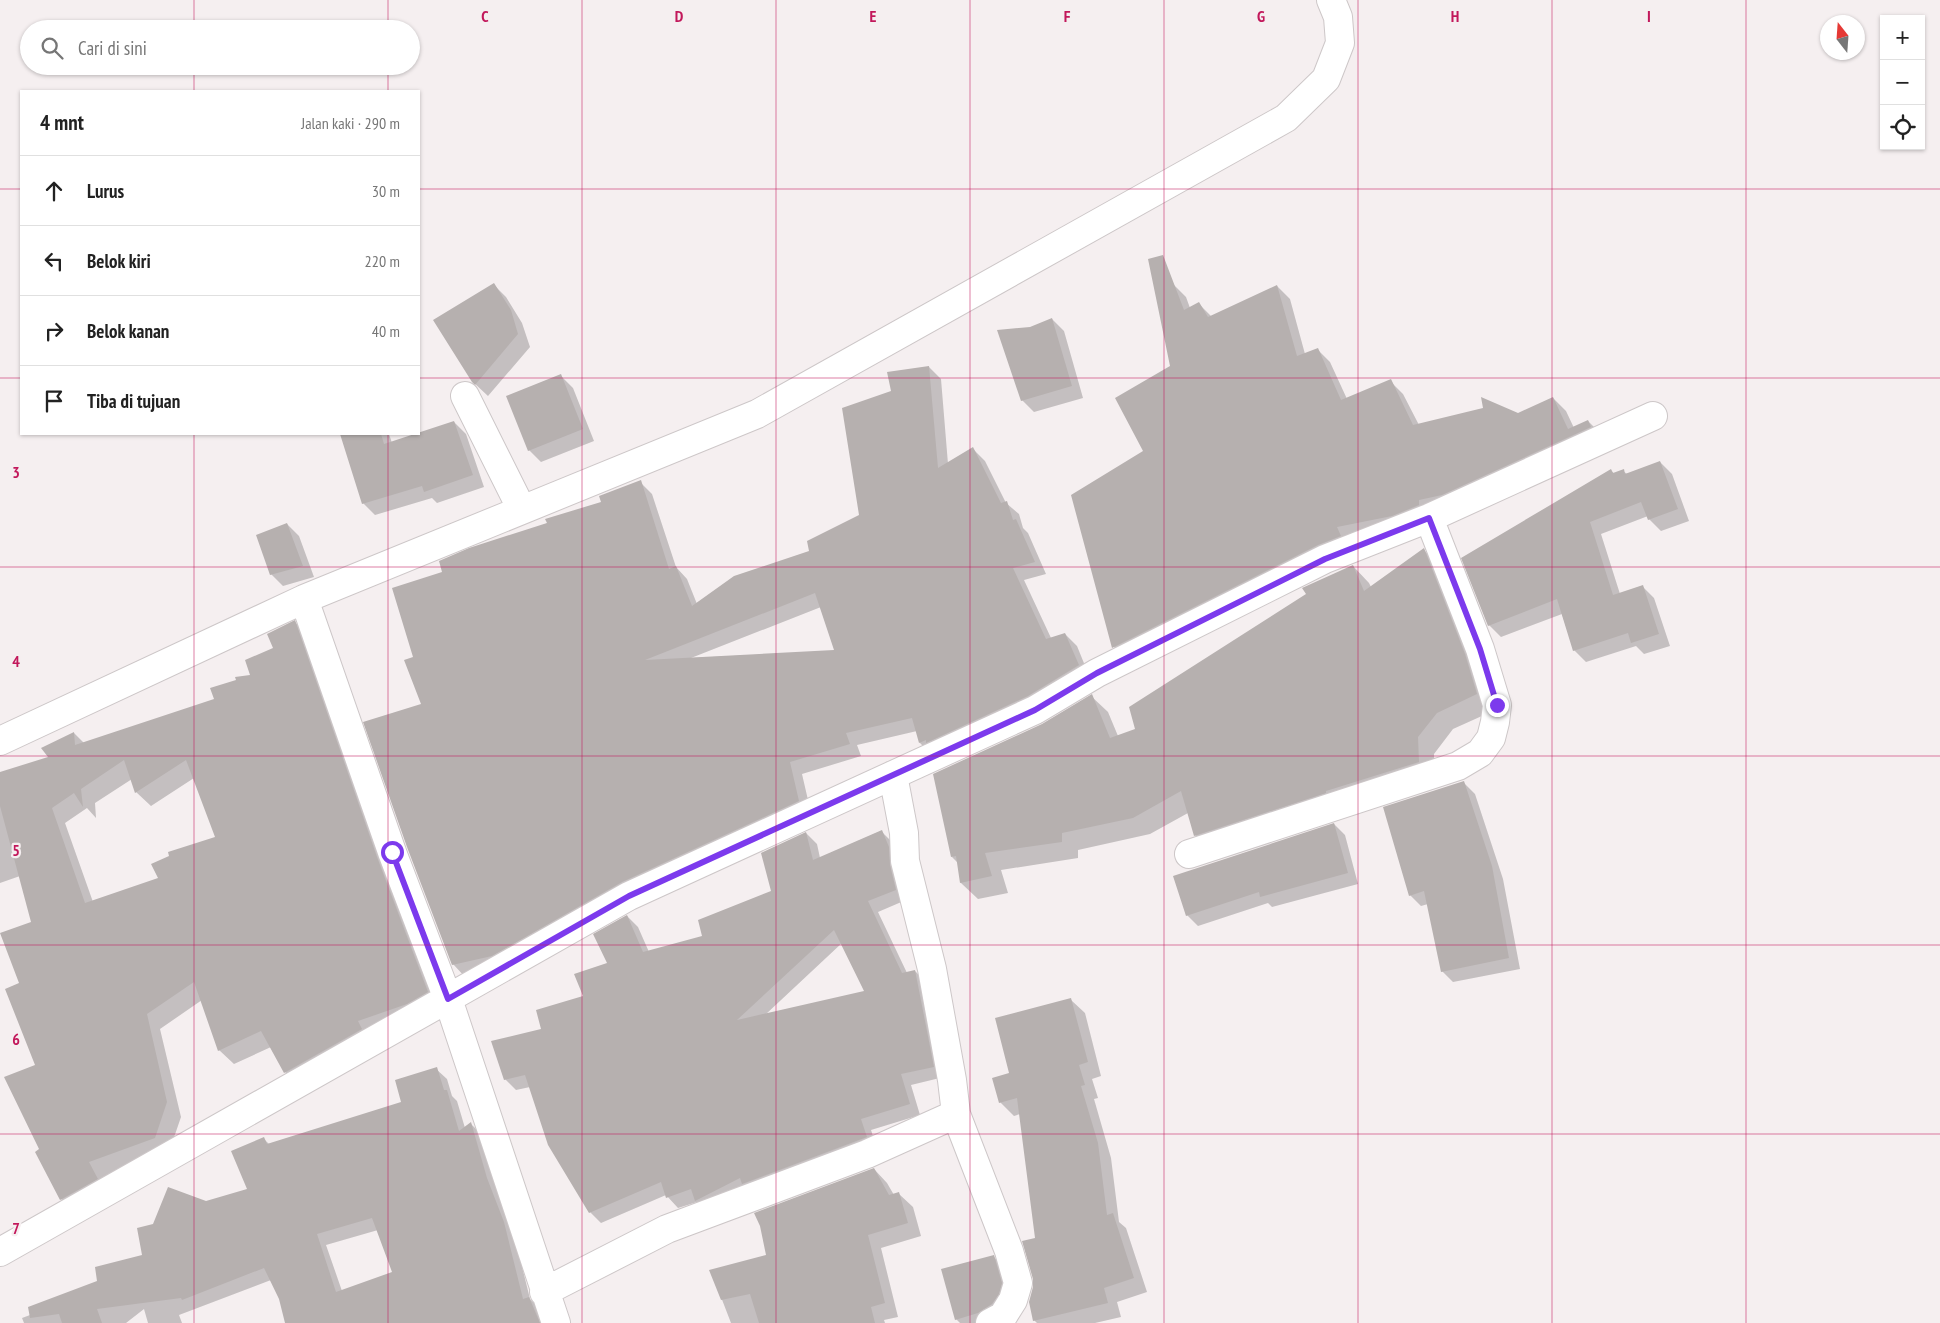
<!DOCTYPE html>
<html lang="id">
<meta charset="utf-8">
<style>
:root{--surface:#fff;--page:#f2f2f2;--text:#222;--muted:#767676;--line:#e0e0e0}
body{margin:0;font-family:"PT Sans Narrow",sans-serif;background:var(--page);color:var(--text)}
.controls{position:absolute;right:15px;top:15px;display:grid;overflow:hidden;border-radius:0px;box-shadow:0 1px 4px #0004}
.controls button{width:45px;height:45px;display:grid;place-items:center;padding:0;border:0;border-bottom:1px solid var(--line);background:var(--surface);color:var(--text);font:25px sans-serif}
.compass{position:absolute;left:1820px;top:15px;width:45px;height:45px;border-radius:50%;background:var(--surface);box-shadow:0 1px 4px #0004;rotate:343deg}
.stop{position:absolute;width:15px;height:15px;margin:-11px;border:4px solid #7c3aed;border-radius:50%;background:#fff}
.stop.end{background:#7c3aed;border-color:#fff;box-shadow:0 1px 5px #0008}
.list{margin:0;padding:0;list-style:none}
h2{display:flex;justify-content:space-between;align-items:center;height:65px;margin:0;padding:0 20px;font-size:21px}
h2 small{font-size:16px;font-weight:400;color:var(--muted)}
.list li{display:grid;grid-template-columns:32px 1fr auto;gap:15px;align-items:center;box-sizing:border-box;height:70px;padding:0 20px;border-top:1px solid var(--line)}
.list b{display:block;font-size:19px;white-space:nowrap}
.list em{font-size:16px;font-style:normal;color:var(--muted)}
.icon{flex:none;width:28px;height:28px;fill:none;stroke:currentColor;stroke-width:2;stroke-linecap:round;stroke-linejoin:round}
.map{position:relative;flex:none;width:1940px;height:1323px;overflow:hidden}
.search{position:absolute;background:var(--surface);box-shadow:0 1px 4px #0004;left:20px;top:20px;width:400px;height:55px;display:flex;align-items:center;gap:12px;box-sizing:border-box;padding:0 18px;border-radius:28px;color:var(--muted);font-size:19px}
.panel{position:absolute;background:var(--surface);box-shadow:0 1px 4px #0004;left:20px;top:90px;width:400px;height:345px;border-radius:0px}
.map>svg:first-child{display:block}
</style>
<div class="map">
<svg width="1940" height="1323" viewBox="0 0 1940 1323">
<rect width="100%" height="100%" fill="#f5eff0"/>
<path fill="#0003" fill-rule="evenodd" d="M1173,284l13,13 4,11 9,-4 13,13 65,-31 13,13 15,55 12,-5 13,13 17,37 43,-18 13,13 16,31 99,-11 35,-16 13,13 8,17 14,-7 13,13 -475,226 -12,-13 31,-196 26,-84z
M494,285l12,12 16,26 8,24 -42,49 -15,-14z
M1052,319l12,12 19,67 -49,14 -12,-12 8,-71z
M929,367l12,12 7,85 25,-15 12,12 21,42 13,11 4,14 5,5 18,41 -22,6 27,58 14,-4 12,12 13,32 -158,77 -12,-12 -3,-12 -60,14 4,11 -59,18 9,39 -346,164 -12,-13 -30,-259 -8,-47 28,-85 105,-50 55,-20 37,-21 12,12 24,73 11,12 10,25 114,-52 49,-36 32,-124zM821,607l15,44 -145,7z
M561,376l12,12 21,53 -53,21 -12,-12z
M454,422l12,12 18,53 -47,16 -5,-5 -57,17 -12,-12 -22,-69h48l3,9z
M1660,462l12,12 17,47 -28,10 -12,-12 -1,-3 -47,18 19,60 22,-8 12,12 16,48 -26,8 -8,-8 -50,16 -12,-12 -12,-36 -61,23 -12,-12 122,-154 4,3 8,-3 4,3z
M287,524l12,12 15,41 -31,9 -12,-12z
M1424,550l16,16 53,145 -40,18 -19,25 1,25 -224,73 -16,-17 -7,-22 -38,21 -72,16v8l-77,12 7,23 -30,6 -17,-16 -3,-20 -6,-6 90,-132 49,-29 17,16 10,24 18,-6 217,-164 16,17 2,4z
M295,622l14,14 133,370 -142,81 -15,-15 -14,-25 -37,17 -15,-14 -17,-50 -42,29 21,88 -12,35 -66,25 8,16 -36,20 -14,-14 -20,-49 -4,-84 -16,-82 12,-62 -13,-46 -20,7v-110l50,-15 24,-25 10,10 132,-43 36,-24zM194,778l22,59 -56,42 -67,23 -28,-79 22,-15 9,10 -1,-15 37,-24 4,13 15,14z
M1464,783l11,11 28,85 17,90 -67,13 -11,-11 -14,-67 -7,2 -11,-11z
M1334,824l11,11 13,49 -86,23 -4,-4 -70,23 -11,-11z
M881,831l11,11 14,58 -28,12 29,61 8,-2 11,11 18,95 -33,8 9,30 -49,15 6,18 -170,63 -10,-9 -19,6 -12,-13 -65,28 -11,-11 -60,-125 -14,3 -11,-11 37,-50 43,-32 24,-34 18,-47 11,11 11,25 55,-15 69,-46 33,-58 11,11 3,14zM842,943l23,49 -100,23z
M1071,1000l14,13 16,63 -9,3 6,19 -4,1 17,59 8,64 7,6 21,64 -30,10 4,15 -26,6h-58l-3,-3 2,-81 -16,-125 -6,2 -14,-14 10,-29z
M436,1069l11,10 5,17 5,5 8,27 6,-4 10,10 16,56 17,44 16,65 10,9 5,15h-258l-7,-24 -9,-19 -92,35 3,8h-34l-4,-14 -18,14h-102l-2,-5 35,-13 87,-50 10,-29 52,-23 43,-14 15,-50 5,5 133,-41zM378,1230l16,42 -52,19 -16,-46z
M874,1169l13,14 7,12 5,-1 14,13 8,29 -40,12 17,69 -14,3 1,3h-154l-20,-52 56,-15z
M993,1256l12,12 8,28 -20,27h-33l-4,-4z"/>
<path fill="#b6b0af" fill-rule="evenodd" d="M1163,255l21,55 15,-8 9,15 69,-32 20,71 21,-8 23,52 50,-21 22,46 70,-17 -2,-11 37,16 35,-16 15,32 20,-9 3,7 -149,68 -23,5v5l-27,11 -55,11 4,9 -23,9 -206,103 -41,-153 72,-44 -28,-53 55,-32 -22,-107z
M494,283l17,27 7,24 -43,51 -3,-3 -39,-62z
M1052,318l20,68 -51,15 -24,-71 33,-3z
M929,366l9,102 35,-21 28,56 6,-2 6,19 3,-1 19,43 -22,6 33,71 19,-6 14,32 -51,31 -102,47v-3l-7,3 -7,-25 -66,15 4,11 -60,18 9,39 -177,81 -130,74 -40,9 -45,-118 -44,-125 58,-18 -17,-44 9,-3 -21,-69 50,-16 -3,-11 30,-13 78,-25 -2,-4 56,-17 -2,-6 42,-16 28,89 7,-3 16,40 42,-30 75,-25 -2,-10 52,-26 -17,-107 49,-17 -4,-19zM815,593l19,57 -189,10z
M561,374l22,55 -55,22 -22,-55z
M454,421l19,54 -49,17 -2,-6 -60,18 -22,-70h41l3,10z
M1660,461l18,48 -30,11 -7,-18 -51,20 23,73 30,-10 16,49 -28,9 -3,-10 -55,18 -16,-52 -69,27 -27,-68 150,-89 2,4 11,-4 1,5z
M287,523l16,43 -33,9 -14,-40z
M1424,548l41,106 12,40 -40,19 -19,24 1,25 -93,29v2l-132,43 -13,-45 -48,27 -71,15v9l-77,11 7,23 -32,7 -4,-27 -5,1 -18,-83 109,-50 50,-30 18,44 25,-9 -6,-22 177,-113 -4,-6 51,-23 11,26z
M295,620l82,237 51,135 -21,12 -49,17 4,8 -78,44 -23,-42 -43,20 -24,-69 -47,32 20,88 -12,36 -66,24 9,17 -38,21 -25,-48 4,-3 -35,-72 31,-12 -30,-76 14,-6 -19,-50 31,-11 -31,-116v-34l48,-15 -7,-9 33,-16 1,13 139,-46 -4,-11 26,-8 -1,-3 15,-2 -5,-15 28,-12 -6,-14zM124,760l11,33 51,-33 29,77 -47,15 1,4 -18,8 7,14 -73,25 -33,-95 22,-15 9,14 -2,-18z
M1464,781l28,85 17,92 -68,14 -17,-81 -15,5 -26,-89z
M1334,823l14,50 -88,24 -1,-5 -73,24 -13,-40z
M882,830l7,17 1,18 6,25 -28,11 34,72 13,-3 19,97 -33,7 9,30 -49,15 6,18 -125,47 -2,-6 -45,23 -4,-12 -25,9 -5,-16 -72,31 -41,-68 -23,-70 -21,5 -13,-39 50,-12 -5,-19 47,-14 -9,-22 33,-11 -14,-29 34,-19 16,37 59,-16 -4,-16 73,-29 -10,-38 45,-21 7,28zM834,930l30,61 -127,29z
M1071,998l17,64 -9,3 6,20 -4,1 17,57 9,72 6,-2 21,65 -30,10 4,15 -75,18 -4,-19 4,-15v-8l-11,-38 13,-3 -18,-140 -18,5 -7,-25 17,-5 -14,-55z
M437,1067l7,23h3l12,41 12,-9 16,56 17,44 19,77 6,-2 11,26h-255l-6,-24 -15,-31 -82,32 -1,-2 -84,11 5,14h-40l-3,-9 -29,4 -2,-11 69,-26 -2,-14 47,-12 -5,-27 16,-4 15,-37 38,14 41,-12 -16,-38 33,-14 3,7 134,-42 -6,-22zM372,1218l20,54 -56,20 -19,-58z
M874,1168l15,27 10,-3 9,31 -40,12 17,68 -14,4 4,16h-116l-9,-29 -29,6 -12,-30 57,-15 -6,-29 -6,-13z
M994,1255l8,28 -3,11 -7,10 -14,9 -23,7 -14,-51z"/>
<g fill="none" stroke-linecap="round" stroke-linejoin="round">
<g stroke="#cdc7c8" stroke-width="30">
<path id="minor" d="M465,396l57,114
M304,599l88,253 56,147 108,324
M0,741l304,-142 453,-185 529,-296 40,-39 14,-36 -2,-26 -7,-17
M893,775l11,58 1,28 27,108 20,111 4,34 53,137 9,32 -5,17 -10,16 -13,7
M1189,854l269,-88 22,-13 11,-15 4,-16 2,-17 -17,-56 -51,-131
M0,1252l629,-356 406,-186 62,-37 228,-114 104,-41 224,-102
M544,1292l123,-63 200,-75 89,-40"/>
</g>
<use href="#minor" stroke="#fff" stroke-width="28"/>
</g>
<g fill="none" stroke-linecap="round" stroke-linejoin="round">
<path stroke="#7c3aed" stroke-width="6" d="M392,852l56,147 181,-103 406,-186 62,-37 228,-114 104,-41 51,131 17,56"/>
</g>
<path fill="none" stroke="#c2185b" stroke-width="1" stroke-opacity="0.55" d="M194,0v29M388,0v29M582,0v1323M776,0v1323M970,0v1323M1164,0v1323M1358,0v1323M1552,0v1323M1746,0v1323M194,66v25M388,66v25M0,189h21M419,189h1521M0,378h21M419,378h1521M194,434v889M388,434v889M0,567h1940M0,756h1940M0,945h1940M0,1134h1940"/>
<g font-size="16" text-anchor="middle" font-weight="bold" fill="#c2185b" stroke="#f5eff0" stroke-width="4.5" stroke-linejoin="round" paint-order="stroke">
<text x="485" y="22">C</text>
<text x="679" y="22">D</text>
<text x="873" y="22">E</text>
<text x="1067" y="22">F</text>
<text x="1261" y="22">G</text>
<text x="1455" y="22">H</text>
<text x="1649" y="22">I</text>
<text x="16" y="478">3</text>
<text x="16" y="667">4</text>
<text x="16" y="856">5</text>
<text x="16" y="1045">6</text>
<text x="16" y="1234">7</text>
</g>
</svg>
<div class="controls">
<button>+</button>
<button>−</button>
<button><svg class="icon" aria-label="locate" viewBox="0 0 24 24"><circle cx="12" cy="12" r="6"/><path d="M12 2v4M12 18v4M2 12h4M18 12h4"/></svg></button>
</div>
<svg class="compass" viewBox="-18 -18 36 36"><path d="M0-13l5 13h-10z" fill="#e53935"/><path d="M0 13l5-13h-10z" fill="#767676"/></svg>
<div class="stop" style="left:392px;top:852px"></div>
<div class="stop end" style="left:1497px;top:705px"></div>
<div class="search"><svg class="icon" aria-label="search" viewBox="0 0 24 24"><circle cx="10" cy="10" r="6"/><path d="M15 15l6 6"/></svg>Cari di sini</div>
<section class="panel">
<h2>4 mnt<small>Jalan kaki · 290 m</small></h2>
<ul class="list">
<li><svg class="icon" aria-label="ahead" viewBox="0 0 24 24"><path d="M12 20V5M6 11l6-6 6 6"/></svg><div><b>Lurus</b></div><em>30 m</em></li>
<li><svg class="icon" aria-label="left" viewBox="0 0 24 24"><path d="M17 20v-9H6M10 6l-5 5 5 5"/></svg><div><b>Belok kiri</b></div><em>220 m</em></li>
<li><svg class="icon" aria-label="right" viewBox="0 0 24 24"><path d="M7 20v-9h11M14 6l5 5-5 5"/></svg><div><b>Belok kanan</b></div><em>40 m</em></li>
<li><svg class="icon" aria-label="arrive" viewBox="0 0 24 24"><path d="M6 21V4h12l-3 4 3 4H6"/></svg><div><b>Tiba di tujuan</b></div></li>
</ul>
</section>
</div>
